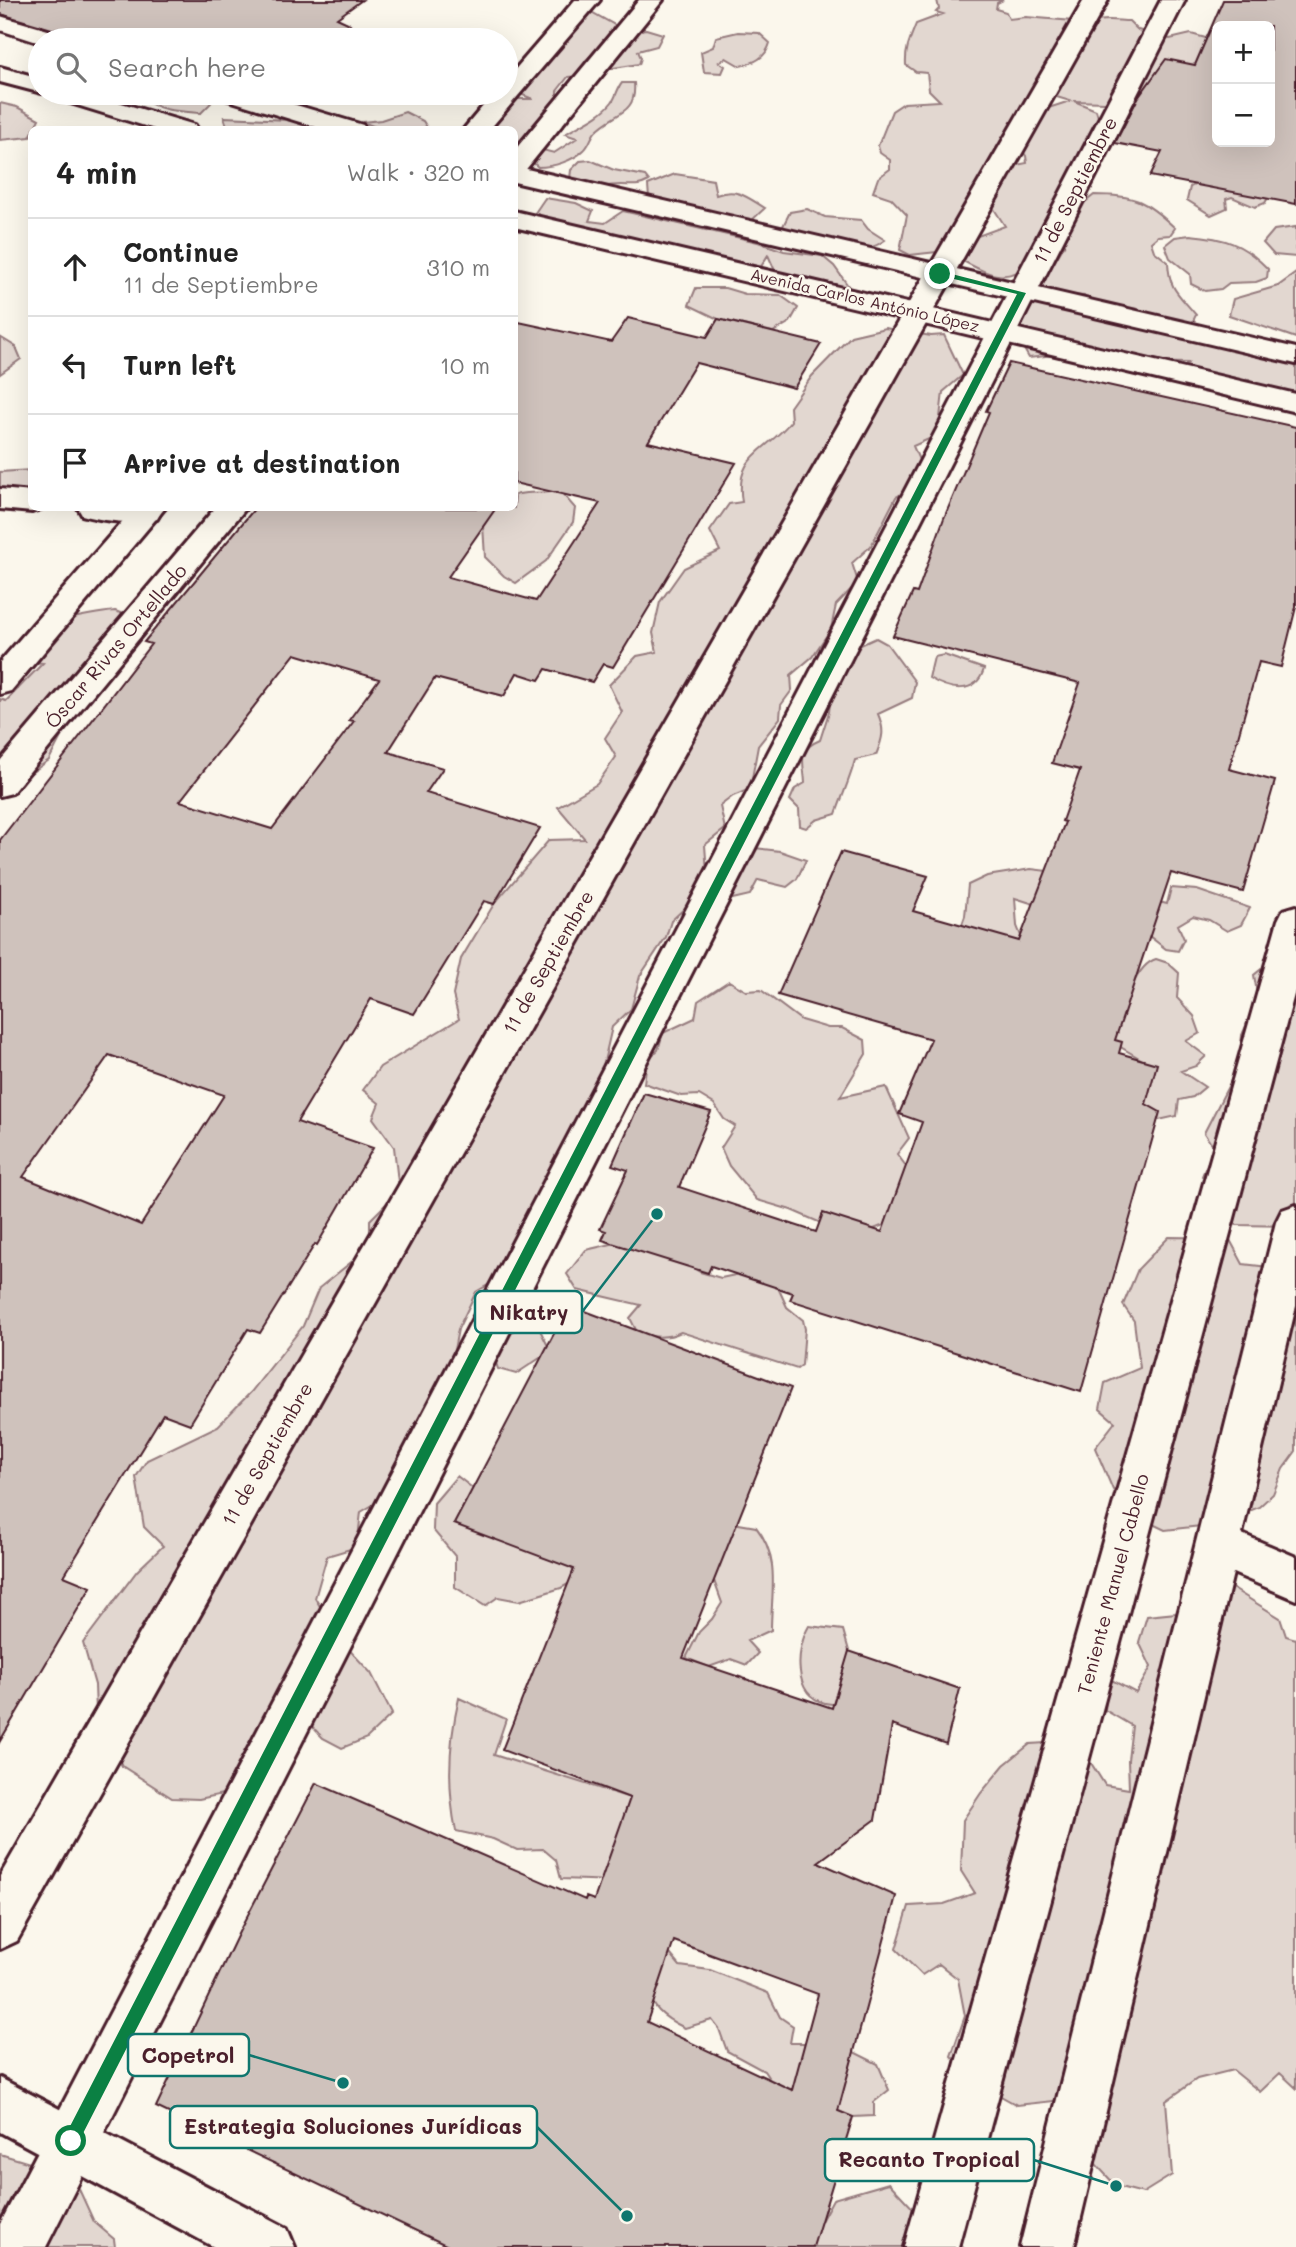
<!DOCTYPE html>
<meta charset="utf-8">
<style>
:root{--surface:#fff;--page:#f6f6f6;--text:#222;--muted:#767676;--line:#e0e0e0}
body{margin:0;font-family:Mali,sans-serif;background:var(--page);color:var(--text)}
.controls{position:absolute;right:21px;top:21px;display:grid;overflow:hidden;border-radius:10px;box-shadow:0 7px 28px #0002}
.controls button{width:63px;height:63px;display:grid;place-items:center;padding:0;border:0;border-bottom:2px solid var(--line);background:var(--surface);color:var(--text);font:35px sans-serif}
.stop{position:absolute;width:21px;height:21px;margin:-16px;border:5px solid #0b8043;border-radius:50%;background:#fff}
.stop.end{background:#0b8043;border-color:#fff;box-shadow:0 2px 7px #0008}
.list{margin:0;padding:0;list-style:none}
h2{display:flex;justify-content:space-between;align-items:center;height:91px;margin:0;padding:0 28px;font-size:30px}
h2 small{font-size:23px;font-weight:400;color:var(--muted)}
.list li{display:grid;grid-template-columns:46px 1fr auto;gap:21px;align-items:center;box-sizing:border-box;height:98px;padding:0 28px;border-top:2px solid var(--line)}
.list b{display:block;font-size:26px;white-space:nowrap}
.list p{margin:0;font-size:23px;white-space:nowrap;color:var(--muted)}
.list em{font-size:23px;font-style:normal;color:var(--muted)}
.icon{flex:none;width:38px;height:38px;fill:none;stroke:currentColor;stroke-width:2;stroke-linecap:round;stroke-linejoin:round}
.map{position:relative;flex:none;width:1296px;height:2247px;overflow:hidden}
.search{position:absolute;background:var(--surface);box-shadow:0 7px 28px #0002;left:28px;top:28px;width:490px;height:77px;display:flex;align-items:center;gap:18px;box-sizing:border-box;padding:0 24px;border-radius:38px;color:var(--muted);font-size:26px}
.panel{position:absolute;background:var(--surface);box-shadow:0 7px 28px #0002;left:28px;top:126px;width:490px;height:385px;border-radius:10px}
.map>svg:first-child{display:block}
</style>
<div class="map">
<svg width="1296" height="2247" viewBox="0 0 1296 2247">
<rect width="100%" height="100%" fill="#fbf7ec"/>
<filter id="ink" filterUnits="userSpaceOnUse"><feTurbulence type="fractalNoise" baseFrequency=".0143" numOctaves="2"/><feDisplacementMap in="SourceGraphic" scale="14" xChannelSelector="R" yChannelSelector="G"/><feConvolveMatrix kernelMatrix="1 2 1 2 8 2 1 2 1" color-interpolation-filters="sRGB"/></filter>
<g filter="url(#ink)">
<path fill="#e2d7d0" stroke="#967b7e" stroke-width="2" fill-rule="evenodd" d="M937,0h66l-6,3 -1,6 10,3 3,7 17,-2 47,4 1,11 -44,82 40,-13 -20,-6 15,-19c0,-12 18,-48 30,-54 9,-4 24,-1 34,-1l9,9 32,9 21,-5 26,7v57c-19,2 -34,1 -52,-7l-30,12 -61,-2 22,9 7,23v31l-35,20 -5,29 -25,18 1,31c-36,18 -40,18 -76,-1l-4,-16 -4,5 -45,5 -10,-5 7,-35 -16,-17 -18,-6 5,-14 12,-9v-9l-10,-7 -2,-7 14,-35 12,-8 36,-2 -11,-11 -2,-17 -11,-1 -10,-7c-1,-16 4,-26 10,-41l27,-10 -7,-2 3,-3zM1015,141l11,15 1,7 -16,3 -3,14 -16,3zM991,185l3,24 11,17 -46,17z
M576,9l17,4 27,15 -34,32 -7,16 -11,1 -11,14v8l-20,22 -22,33 -1,-24h-31l26,-31h24l-18,-7z
M646,29l17,5 -6,12 -19,5 3,7 -2,6 -45,7 33,-39z
M738,32l21,1 11,10c-4,15 -16,20 -30,23l-14,-8 -7,4 6,4 -3,7 -18,-1 -3,-20 12,-5 3,-10z
M622,83h12c3,32 -20,29 -38,48 -5,5 -6,14 -12,19 -11,11 -31,17 -46,17l-7,-6 12,-11 11,3 23,-15 -12,-4c16,-10 35,-17 47,-32 4,-5 5,-13 10,-19z
M150,93h54l7,10 -10,10c-22,-2 -41,-1 -59,-15z
M0,103l17,4 22,12 -9,18 -30,3z
M405,112l18,9 5,8h-47l-19,-7 19,-2z
M224,117l86,4 29,8h-111z
M590,160l24,10 31,6 4,5c-11,6 -15,4 -28,4 -19,0 -33,7 -52,3l2,-18 9,-9z
M675,174l38,6 3,15c22,-8 32,3 49,13l-16,15 -100,-25 -1,-13z
M1198,183l71,13 -4,7 -10,4 -23,-10 -6,2 1,9 -16,7 -24,-15 3,-13z
M1094,195c41,0 51,5 81,33l-5,7 -12,1 -7,6 3,9 14,11c1,28 11,32 28,53l-4,8 -12,3 116,29v48l-30,-7 -18,-17 -17,9 -50,-12 7,-13 -65,-1 -43,-10 -51,6 -12,-21 3,-37 70,5 -6,-9 -48,-3 29,-49 -7,-20z
M545,198l31,5 17,8 -4,10 16,2 18,-12 135,31 26,9 38,5 12,10 15,21 -24,4 -46,-11 -11,-25 -12,20 -228,-52z
M807,209l18,8 36,3 7,9 17,11c-28,22 -69,3 -102,-4v-10l7,-14z
M1296,227v30l-22,-2 -11,-12 11,-13z
M1190,235c34,3 53,8 78,34l-1,9 -11,4 -27,1 -8,6 -16,2 -14,-7 -1,-10 -20,-16 -5,-13 10,-8z
M1296,273v65l-67,-23 4,-16 45,-13z
M696,288h29l20,6 35,1 18,13 -8,14 -17,10 -55,-13 -29,-14z
M885,328l46,8 13,-1 19,40 -20,17 -5,43 -25,11 6,14 2,24 -25,13 -25,49 -19,17 6,19 -22,23 -5,24 -19,28 -21,18 1,15 -11,15 -1,13 -22,28 -8,43 -17,7 -13,10 5,23 -20,16 3,41 -37,35 -5,16 -26,39 -9,33 -19,18 -30,130 -56,106 -50,29 -18,37 -27,141 -70,42 -4,35 -30,9 -12,42 26,43 30,32 21,41 -25,24 -25,10 -19,-10 -16,-17 -61,68 -47,10 -27,-1 -50,-32 -26,-54 -1,-27 -12,-42 54,-72 26,-25 -19,-19 -8,-50 11,-17 71,-34 33,-34 52,-66 16,-38 51,-41v-27l29,-29 -5,-44 -21,-29 6,-15 -16,-13 17,-23 79,-48 -6,-24 8,-36 33,-55 55,-64 36,-1 -27,-32 39,-23 19,-27 -11,-19 17,-26 -13,-27 28,-29 20,-4 -4,-19 7,-31 24,-34 36,-17 -10,-20 19,-27 13,-2c-8,-48 25,-50 49,-81l-1,-14 22,-31 39,-40z
M0,337l16,10 5,12 -21,15z
M31,470v29l-31,-1v-26z
M560,491l15,17 -2,14 -27,39 -30,22 -12,-7 -19,-19 -2,-32 12,-17h19l1,-13c12,-4 30,-1 45,-4z
M115,611l14,5 -79,106 13,11 -14,27 -18,13 -24,-9 -7,12v-77l6,2 37,-38 -41,-4 25,-31c30,-6 58,-14 88,-17z
M876,638l11,6 28,38 -3,16 -34,16c7,16 5,24 -2,41l-21,5c-5,19 -13,36 -19,54l-20,6 -10,8 -6,-2 -1,-17 -9,-9 5,-11 10,-6c-1,-21 -9,-33 15,-43l9,-28 4,-34 18,-13 3,-17z
M944,655l40,14c-8,27 -35,21 -55,9l5,-21z
M746,847l34,4 26,9 -9,19 -10,8 -29,-7 -8,15 -26,6z
M1031,869l17,2 -8,35 -25,-8 2,28 8,20 -65,-16 5,-14 3,-31 19,-9z
M1171,888l26,2 53,18 -9,17 -14,6 -18,-11 -16,-4 -15,9 6,14 -6,12 -12,-2 -17,-13 2,-36 16,4z
M1276,957l20,1v268l-59,-1 -20,-5 10,-25 -25,-19 12,-28 -10,-15 35,-68 3,-30 16,-36 -4,-24z
M1156,959l12,4 11,10 -2,25 17,18 6,17 -14,8 20,15 -10,10 -15,5 24,16 -12,10 -14,3 -2,16 -18,4 -14,-4 1,-54 -34,-20c8,-22 20,-76 44,-83z
M729,981l17,10 15,-1 40,30 27,8h14l23,12 1,14 -26,43 46,-10 23,51 -12,16 18,24 -26,45 -15,6 -53,-6 -30,-13 -34,-10 -28,-34 -8,-18 14,-22 -11,-7 -10,-15 -15,-9 -18,1 -37,-13 3,-23 11,-10 5,-17 32,-15 3,-17z
M1169,1237l60,1 14,26 53,6v181l-13,18 -10,25 -14,13 -40,17 -54,6 -27,-13 -25,-27 -18,-42 20,-26 -15,-13 5,-26 35,-15 -6,-47 -11,-16 15,-36z
M620,1242l59,17 21,13 21,6 48,-10 18,39 16,13 2,9 -3,36 -5,4 -116,-37c-14,7 -28,5 -43,2l-8,-16 11,-13 -64,-15 -10,-16 19,-24z
M501,1305l39,25 15,30 -12,-4 -27,18 -18,-5 -4,-12z
M457,1476l63,49 22,32 24,7 15,13 -20,11 -42,13 -21,-4 -13,9 -30,-19v-31l-22,-26 1,-27z
M733,1523l23,4c25,31 15,65 15,103l-24,11 11,12 -11,12 -16,-6 -22,8 -23,-9 13,-26 13,-13 10,-16 -10,-28z
M1222,1582l58,36 6,18 10,3v449l-16,-15 -20,19 -27,-22 -36,9 -31,22 6,74 -29,18 -27,-7 -23,-25 -30,-61 -46,5 -45,-25 -21,-24 14,-40 -7,-37 -19,-15 -17,11 -26,-26 13,-43 35,-2 31,-11 -14,-22 2,-51 18,-27 23,-28 26,-21 47,-3 28,44 24,4 -1,-29 4,-34 -27,-16 3,-32 28,15 15,-26 -12,-25 8,-26 29,-3 10,-16z
M809,1626l34,4 6,21 5,53c-9,0 -20,1 -29,-1 -33,-8 -29,-55 -16,-77z
M459,1698l47,21 -12,36 136,43 -15,83 -54,-2 -5,-19 -13,-11 -26,1 -24,-11 -37,-8c-9,-44 -7,-90 3,-133z
M670,1954l10,12 30,4 58,23 12,24 13,9 -3,17h15l-2,10 49,-2 26,13 11,26 -15,12v14l-21,1 -81,-34 -8,-12 -37,-20 -8,-22 -7,-9 -27,8c-19,-9 -39,-21 -34,-46 2,-9 13,-20 19,-28z
M0,2154l73,22 21,46 20,17 1,8h-115z
M889,2183l44,47 26,10 4,7h-156l26,-48z"/>
<path fill="#cfc2bc" stroke="#4a1f2b" stroke-width="2" fill-rule="evenodd" d="M0,0h362l-25,18 13,6 -20,16h-247l-83,-26z
M1223,0h73v204l-146,-28 12,-24 -47,-9 23,-45 28,-39 29,6zM1217,26h53v116h-53z
M628,318l79,19 11,-18 103,25 -27,44 -98,-25 -48,79 88,21 -123,204 -10,-3 -11,18 -46,-13 -7,11 -22,-7 -13,23 -69,-18 -47,74 55,16 -17,25 114,35 -46,76 -10,-3 -70,113 -43,-15 -74,123 76,26 -56,97 -2,-1 -55,89 -12,-4 -58,95 -27,-10 -99,162 27,11 -91,154v-901l151,-196 -7,-2 111,-134h241l-48,69 88,24 64,-98 -86,-20v-162l97,21zM295,654l84,25 -30,41 5,1 -82,108 -92,-28zM109,1055l115,40 -83,130 -118,-48z
M1009,363l287,64v180l-15,60 -22,-5 -30,107 46,12 -32,111 -72,-19 -56,167 7,2 -3,11 38,11 -11,40 14,8 -79,280 -291,-92 3,-7 -82,-27 -3,7 -106,-33 4,-9 -6,-2 28,-59 -16,-5 32,-72 67,19 -32,75 137,45 7,-19 59,19 40,-110 -23,-8 32,-75 -153,-44 63,-143 87,24 -15,35 106,30 46,-119 -3,-1 18,-51 -28,-7 28,-80 -187,-47 20,-44 4,1 27,-75 45,-106 -3,-1z
M569,1305l222,83 -108,270 149,50 17,-57 111,38 -14,55 -54,-19 -17,95 -57,42 78,34 -58,215 15,6 -40,130h-363l-294,-140 83,-175 77,-149 269,117 1,-3 8,3 36,-102 -128,-48 72,-181 -120,-45zM674,1941l144,53 -26,96 -145,-68z"/>
<g fill="none" stroke-linecap="round" stroke-linejoin="round">
<g stroke="#4a1f2b" stroke-width="6">
<path id="minor" d="M1084,0h24l-1091,1941 -17,8v-73z
M1161,0h24l-1139,2247h-46v-23z
M0,489l32,3v16h11l-11,4 -32,-3z
M78,508h80l3,4 -4,7c-22,6 -53,2 -75,-4z
M1296,906v81l-338,1260h-54l374,-1327 5,-10z
M1296,1205v101l-54,228 54,23v43l-63,-27 -159,674h-54l256,-1025 6,-12z"/>
</g>
<g stroke="#4a1f2b" stroke-width="6">
<path id="tertiary" d="M575,0h25l-111,130h-26l31,-37h12v-13z
M639,0h24l-140,173 -9,3v-25z
M134,508h31l-154,183 -11,3v-32z
M215,508h31l-234,285 -12,3v-35z
M0,2078l287,150 8,19h-81l-214,-115z"/>
</g>
<g stroke="#4a1f2b" stroke-width="6">
<path id="secondary" d="M0,16l65,19 4,5h-29v3l-40,-13z
M0,67l40,11 2,15 -42,-11z
M51,93h37l107,32 3,5h-40l-104,-32z
M219,93h37l107,32 3,5h-40l-104,-32z
M514,166l782,182v16l-782,-182z
M514,211l782,183v18l-782,-185z"/>
</g>
<use href="#minor" fill="#fbf7ec" fill-rule="evenodd"/>
<use href="#tertiary" fill="#fbf7ec" fill-rule="evenodd"/>
<use href="#secondary" fill="#fbf7ec" fill-rule="evenodd"/>
</g>
</g>
<path fill="#0b8043" d="M940,271l86,22 -950,1854 -5,2 -6,-2 -2,-6 2,-5 952,-1842 -80,-19z"/>
<g text-anchor="middle" stroke-width="5" stroke-linejoin="round" paint-order="stroke">
<g font-size="16" fill="#4a1f2b" stroke="#fbf7ec">
<text transform="translate(865 300) rotate(13)" y="6">Avenida Carlos António López</text>
</g>
<g font-size="19" fill="#4a1f2b" stroke="#fbf7ec">
<text transform="translate(1075 190) rotate(-63)" y="7">11 de Septiembre</text>
<text transform="translate(116 646) rotate(-50)" y="7">Óscar Rivas Ortellado</text>
<text transform="translate(548 962) rotate(-60)" y="7">11 de Septiembre</text>
<text transform="translate(267 1454) rotate(-60)" y="7">11 de Septiembre</text>
<text transform="translate(1113 1584) rotate(-75)" y="7">Teniente Manuel Cabello</text>
</g>
</g>
<path fill="none" stroke="#0f766e" stroke-width="2.5" d="M657 1214L582 1312M343 2083L249 2055M627 2216L537 2127M1116 2186L1034 2160"/>
<g fill="#0f766e" stroke="#fbf7ec" stroke-width="2.5">
<circle cx="657" cy="1214" r="7"/>
<circle cx="343" cy="2083" r="7"/>
<circle cx="627" cy="2216" r="7"/>
<circle cx="1116" cy="2186" r="7"/>
</g>
<g fill="#fbf7ec" stroke="#0f766e" stroke-width="2.5">
<rect x="475" y="1291" width="107" height="42" rx="7"/>
<rect x="128" y="2034" width="121" height="42" rx="7"/>
<rect x="170" y="2106" width="367" height="42" rx="7"/>
<rect x="825" y="2139" width="209" height="42" rx="7"/>
</g>
<g font-size="21" text-anchor="middle" font-weight="bold" fill="#4a1f2b">
<text x="529" y="1320">Nikatry</text>
<text x="188" y="2063">Copetrol</text>
<text x="353" y="2134">Estrategia Soluciones Jurídicas</text>
<text x="929" y="2167">Recanto Tropical</text>
</g>
</svg>
<div class="controls">
<button>+</button>
<button>−</button>
</div>
<div class="stop" style="left:71px;top:2141px"></div>
<div class="stop end" style="left:940px;top:274px"></div>
<div class="search"><svg class="icon" aria-label="search" viewBox="0 0 24 24"><circle cx="10" cy="10" r="6"/><path d="M15 15l6 6"/></svg>Search here</div>
<section class="panel">
<h2>4 min<small>Walk · 320 m</small></h2>
<ul class="list">
<li><svg class="icon" aria-label="ahead" viewBox="0 0 24 24"><path d="M12 20V5M6 11l6-6 6 6"/></svg><div><b>Continue</b><p>11 de Septiembre</p></div><em>310 m</em></li>
<li><svg class="icon" aria-label="left" viewBox="0 0 24 24"><path d="M17 20v-9H6M10 6l-5 5 5 5"/></svg><div><b>Turn left</b></div><em>10 m</em></li>
<li><svg class="icon" aria-label="arrive" viewBox="0 0 24 24"><path d="M6 21V4h12l-3 4 3 4H6"/></svg><div><b>Arrive at destination</b></div></li>
</ul>
</section>
</div>
